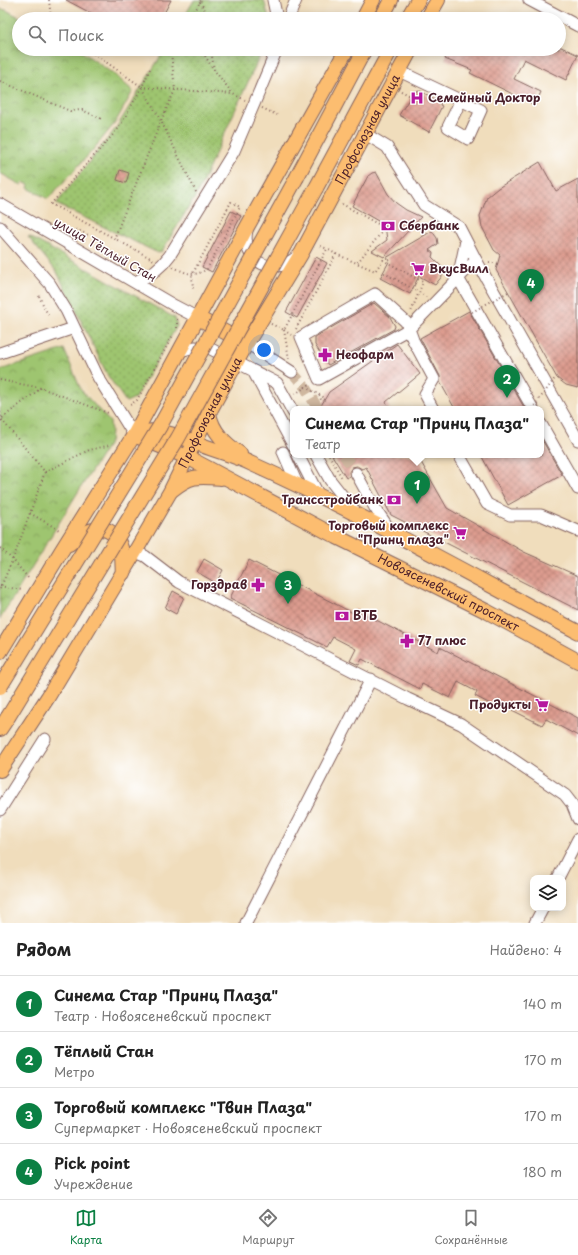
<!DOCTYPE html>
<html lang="ru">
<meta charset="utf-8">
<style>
:root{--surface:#fff;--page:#f2f2f2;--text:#222;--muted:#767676;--line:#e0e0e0;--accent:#0b8043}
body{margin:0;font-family:"Playpen Sans",sans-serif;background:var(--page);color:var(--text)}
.controls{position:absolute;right:12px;bottom:12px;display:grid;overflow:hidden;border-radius:8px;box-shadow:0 2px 10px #0003}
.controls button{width:36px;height:36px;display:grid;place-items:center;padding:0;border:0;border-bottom:1px solid var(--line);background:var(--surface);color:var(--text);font:20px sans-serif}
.you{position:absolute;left:264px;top:350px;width:14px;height:14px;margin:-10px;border:3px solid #fff;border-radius:50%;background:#1a73e8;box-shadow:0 0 0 6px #1a73e833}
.badge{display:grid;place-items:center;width:26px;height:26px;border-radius:50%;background:var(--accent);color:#fff;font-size:13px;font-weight:700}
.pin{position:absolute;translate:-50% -33px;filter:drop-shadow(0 1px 2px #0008)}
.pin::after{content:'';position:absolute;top:21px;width:14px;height:12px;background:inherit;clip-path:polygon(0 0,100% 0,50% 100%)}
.popup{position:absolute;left:290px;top:406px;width:254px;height:52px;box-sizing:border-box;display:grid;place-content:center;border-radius:8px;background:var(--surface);filter:drop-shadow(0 1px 3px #0005);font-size:13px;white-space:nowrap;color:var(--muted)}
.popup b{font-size:15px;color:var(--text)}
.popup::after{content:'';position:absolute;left:50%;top:100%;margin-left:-8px;border:8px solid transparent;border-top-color:var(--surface)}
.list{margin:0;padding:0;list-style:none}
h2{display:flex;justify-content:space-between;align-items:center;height:52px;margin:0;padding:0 16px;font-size:17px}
h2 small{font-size:13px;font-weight:400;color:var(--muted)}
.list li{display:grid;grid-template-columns:26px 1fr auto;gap:12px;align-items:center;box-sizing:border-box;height:56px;padding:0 16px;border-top:1px solid var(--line)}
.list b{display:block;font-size:15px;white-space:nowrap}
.list p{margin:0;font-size:13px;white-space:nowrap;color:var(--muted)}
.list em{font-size:13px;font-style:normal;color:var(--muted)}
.icon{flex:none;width:22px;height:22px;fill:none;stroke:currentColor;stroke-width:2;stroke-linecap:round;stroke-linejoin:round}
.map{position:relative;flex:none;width:578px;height:923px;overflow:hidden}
.search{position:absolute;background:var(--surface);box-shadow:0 2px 10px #0003;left:12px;right:12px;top:12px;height:44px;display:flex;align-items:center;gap:10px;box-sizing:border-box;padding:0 14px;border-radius:22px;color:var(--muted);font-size:15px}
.sheet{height:276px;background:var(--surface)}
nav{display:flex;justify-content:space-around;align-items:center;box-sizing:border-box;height:56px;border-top:1px solid var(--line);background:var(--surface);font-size:11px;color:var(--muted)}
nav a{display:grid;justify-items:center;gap:2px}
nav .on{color:var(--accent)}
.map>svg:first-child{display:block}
</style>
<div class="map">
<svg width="578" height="923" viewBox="0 0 578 923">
<defs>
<pattern id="grass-dots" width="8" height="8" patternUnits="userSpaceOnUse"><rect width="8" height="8" fill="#9ec570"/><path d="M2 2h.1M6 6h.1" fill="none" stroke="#839f5c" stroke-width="1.8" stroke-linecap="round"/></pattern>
<pattern id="park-crowns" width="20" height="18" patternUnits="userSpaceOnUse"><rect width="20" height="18" fill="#9ec570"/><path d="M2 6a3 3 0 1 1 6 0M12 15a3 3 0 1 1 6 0" fill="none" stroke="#839f5c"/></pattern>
<pattern id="building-cross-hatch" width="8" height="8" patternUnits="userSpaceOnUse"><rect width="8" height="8" fill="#dd9c8f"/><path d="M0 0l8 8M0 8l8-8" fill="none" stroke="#b57f75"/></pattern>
</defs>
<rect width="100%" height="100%" fill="#fff"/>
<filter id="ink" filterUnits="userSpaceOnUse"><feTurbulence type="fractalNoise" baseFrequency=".025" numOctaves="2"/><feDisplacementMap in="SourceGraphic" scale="8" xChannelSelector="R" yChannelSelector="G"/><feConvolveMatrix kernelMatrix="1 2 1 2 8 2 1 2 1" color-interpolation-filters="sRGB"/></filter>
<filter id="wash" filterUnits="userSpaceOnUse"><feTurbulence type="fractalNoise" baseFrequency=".012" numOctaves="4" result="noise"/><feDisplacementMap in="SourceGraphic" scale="16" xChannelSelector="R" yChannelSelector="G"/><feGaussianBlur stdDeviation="0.9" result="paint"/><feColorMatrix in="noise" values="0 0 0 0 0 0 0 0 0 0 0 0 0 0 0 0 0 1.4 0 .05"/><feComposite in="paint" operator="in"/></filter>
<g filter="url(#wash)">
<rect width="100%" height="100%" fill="#f0ddbc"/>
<path fill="url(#grass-dots)" stroke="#74724e" d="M194,0h70l5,19h-86z
M165,49h98l-65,143 -36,59 -4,2 -102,-49 60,-76z
M28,237h2l145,81 2,8 -42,72 -9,4 -18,-26 -51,-104z"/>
<path fill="url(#park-crowns)" stroke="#74724e" d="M0,9l6,1 17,9h-4v30h59l37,26 18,16 -18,32 -23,28 -44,48 -20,-11 1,-3 -6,-3 -2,3 -21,-12z
M64,349l17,41 29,32 1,9 -1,11 -32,50 -78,127v-249z"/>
<g id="blocks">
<path fill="url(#building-cross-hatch)" d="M66,0h105l-10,19h-59z
M559,46l19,9 -12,25 -42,-21 -10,20 27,13 -6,13 -65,-32 2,-3 -27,-11 4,-10h110z
M418,90l23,12 -1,3 2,1 -13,26 -30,-17 15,-24 2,1z
M540,162l16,29 22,-12v209l-12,-3 -9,-7 -61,-108 4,-15 -6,-5 -12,-23 -2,-11 7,-19 11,-9z
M120,170l9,3 -3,10 -9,-3z
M376,172l12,22 8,9 10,7 15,7 -37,40 -12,-6 15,-11 -2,-15 -33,-19 16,-30 4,-3z
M231,211l10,5 -29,56 -10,-5z
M432,231l5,7 1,6 -9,6 4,3 -1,4 9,9 2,9 -8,10 -16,-9 -9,18 -30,-16 10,-18 -4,-2z
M316,257l11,6 -30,55 -11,-6z
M374,303l16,14 5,9 -1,3 -66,36 -13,-20v-8z
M469,311l56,98h-70l-15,-27v-6l-20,-38z
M397,344l23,30 -34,28 4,7h-71l10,-17z
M541,438l21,37 -54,30 -27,-50h60z
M332,455h85l30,53 77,44 54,24v34l-187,-95 -25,-48 -4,2 -5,-3 -5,1 -3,5 1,4 -4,2z
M204,559l19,11 -7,13 -19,-11z
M249,560l104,53 2,-4 83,43 2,-5 138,71v18l-32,-17 -4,6 -46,-23 -2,4 -19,-10 2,-4 -19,-10 -8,16 -28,-14 -2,5 -58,-30 -3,6 -9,-4 6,-12 -23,-12 -6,10 -97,-49z
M173,591l11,6 -8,17 -11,-6z"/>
</g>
</g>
<g filter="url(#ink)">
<use href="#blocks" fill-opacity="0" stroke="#84625e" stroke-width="1"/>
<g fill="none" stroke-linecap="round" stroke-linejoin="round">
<path stroke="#cfb79f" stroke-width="11" stroke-dasharray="11 5.5" stroke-linecap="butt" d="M292,372l13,15 13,22
M344,455l12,18"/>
<g stroke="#84625e" stroke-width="13">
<path id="minor" d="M273,0l4,19
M529,0l49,26
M288,19l8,-19
M399,71l82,39 -13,29 -20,-12 13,-27
M364,133l23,14 37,58 35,22 17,33 102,180
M0,204l175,102 23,12
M0,227l50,57 16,26 32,67 36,58
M247,230c-4,19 7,37 29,36 9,0 16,-5 23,-11
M466,241l-8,37 75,131
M135,282c15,-6 26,-14 35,-27l64,-104 20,-47 23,-55
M375,294l31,28 3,7 -90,50 -18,-42z
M247,343l45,29
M180,351l15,-4 14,1 68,35 16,29
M0,353l74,-25
M253,371l40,74
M433,409l-8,-15 9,-15 -21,-39 -4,-11 67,-69
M541,424l37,65
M283,452l15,34
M298,455l21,41
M316,455l14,25 26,33
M459,455l28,49 23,11h31l37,16
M356,473l19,35 17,25
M135,552l10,4 34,26 229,117 53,25 104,71 7,9 6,15
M0,810l45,-71
M558,878l20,-39
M246,923l125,-244
M535,923l8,-15"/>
</g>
<g stroke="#84625e" stroke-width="16">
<g id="major">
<path d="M363,19l10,-19"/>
<path d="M381,19l10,-19"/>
<path d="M407,19l11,-19"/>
<path d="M427,19l11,-19"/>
<path d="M297,177l68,-128"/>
<path d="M316,188l75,-139"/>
<path d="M198,318l46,24"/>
<path d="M209,413c3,19 17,31 31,41"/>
<path d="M146,432c13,-4 45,8 58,14 16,6 33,10 48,18 111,50 218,111 326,168"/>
<path id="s1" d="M134,435l53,22 150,80 151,75 90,49"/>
<path d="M172,490c19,-15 25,-14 49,-12"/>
<path d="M69,544c17,-15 43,-26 52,4 2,8 1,17 2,25"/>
<path d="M0,652l62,-102 72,-115 113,-208 100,-178"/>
<path d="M0,729l8,-12"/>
<path id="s2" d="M0,770l48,-73 87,-145 35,-60 42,-85 35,-64 54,-89 110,-205"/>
</g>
</g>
<path stroke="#84625e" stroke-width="2" stroke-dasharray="1 3" stroke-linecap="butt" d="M49,0l2,19
M200,2l5,8 1,9
M191,19l10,-19
M87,49l55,38 19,34 36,73
M201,49l12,20
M211,49l3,21 19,24
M150,69l-8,18 -23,41 -68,76 103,56
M0,81l70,30 12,-1 20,9
M142,87l91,7 12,6
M401,91l10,5
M262,108l15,7
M342,204l43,24 -28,35
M76,229l14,7
M114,239l47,-118 14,-31 -4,-37 3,-4
M336,254l39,17 8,-11 40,22 -12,30
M489,262l9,2
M173,267c14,6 20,11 34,2l33,-62 -9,-5 -39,73 1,14
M384,273l35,19 7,5
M39,296l9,19
M271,324l13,6 43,-81 -6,-3
M177,328v-9
M296,329l40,-75 -9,-5
M284,330l5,29
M284,330l7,5
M0,380l41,8 67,25
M305,387l20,11
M295,394l15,-10
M319,395l3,7
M130,405l7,-5 36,-65
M0,412l1,7 -1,3
M329,455l13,23
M45,472l44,-22 22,-5
M30,513l29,17
M0,548l13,12 16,19
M0,586l22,4
M0,589l15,-35 30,-82 -44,-53 40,-31"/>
<use href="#minor" stroke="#fff" stroke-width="11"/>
<use href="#major" stroke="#fcbd6f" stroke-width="14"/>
<g stroke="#84625e" stroke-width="16" stroke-linecap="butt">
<path id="major-bridge" d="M0,687l160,-261 137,-249
M8,717l170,-279 138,-250"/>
</g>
<path stroke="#84625e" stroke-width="2" stroke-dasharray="1 3" stroke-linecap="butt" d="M472,312l36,-20
M532,409l24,-32"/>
<use href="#major-bridge" stroke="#fcbd6f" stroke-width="14"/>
</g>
</g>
<defs>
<g id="hospital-bare" transform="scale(1.08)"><path d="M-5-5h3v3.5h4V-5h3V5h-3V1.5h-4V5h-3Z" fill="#b5179e" stroke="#fff" stroke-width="2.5" paint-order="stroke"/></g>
<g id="bank-bare" transform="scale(1.08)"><path d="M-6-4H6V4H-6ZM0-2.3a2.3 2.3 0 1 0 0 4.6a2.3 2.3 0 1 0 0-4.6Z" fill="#b5179e" stroke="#fff" stroke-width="2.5" paint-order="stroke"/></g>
<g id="supermarket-bare" transform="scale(1.08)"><path d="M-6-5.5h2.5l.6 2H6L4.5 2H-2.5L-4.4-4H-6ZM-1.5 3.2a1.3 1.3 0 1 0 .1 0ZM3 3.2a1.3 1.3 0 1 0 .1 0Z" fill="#b5179e" stroke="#fff" stroke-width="2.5" paint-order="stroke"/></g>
<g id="pharmacy-bare" transform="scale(1.08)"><path d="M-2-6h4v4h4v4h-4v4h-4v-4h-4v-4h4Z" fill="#b5179e" stroke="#fff" stroke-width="2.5" paint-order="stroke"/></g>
</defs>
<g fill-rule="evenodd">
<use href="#hospital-bare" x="417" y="98"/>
<use href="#bank-bare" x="388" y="226"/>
<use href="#supermarket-bare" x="418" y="269"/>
<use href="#pharmacy-bare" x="325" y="355"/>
<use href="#bank-bare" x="394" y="500"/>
<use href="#supermarket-bare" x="460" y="533"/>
<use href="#pharmacy-bare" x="258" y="585"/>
<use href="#bank-bare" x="342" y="616"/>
<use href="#pharmacy-bare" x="407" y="641"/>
<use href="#supermarket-bare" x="542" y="705"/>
</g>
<g text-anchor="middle" stroke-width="3" stroke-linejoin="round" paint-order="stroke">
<g font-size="12" font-weight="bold" fill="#4a1f2b" stroke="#fff" text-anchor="start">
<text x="428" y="102">Семейный Доктор</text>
<text x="399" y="230">Сбербанк</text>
<text x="429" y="273">ВкусВилл</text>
<text x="336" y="359">Неофарм</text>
<text x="383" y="504" text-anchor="end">Трансстройбанк</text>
<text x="449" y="530" text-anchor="end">Торговый комплекс<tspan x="449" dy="14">"Принц плаза"</tspan></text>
<text x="247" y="589" text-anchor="end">Горздрав</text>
<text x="353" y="620">ВТБ</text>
<text x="418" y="645">77 плюс</text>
<text x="531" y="709" text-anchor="end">Продукты</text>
</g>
<g font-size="12" fill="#4a1f2b" stroke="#fff">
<text dy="4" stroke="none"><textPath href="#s2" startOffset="739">Профсоюзная улица</textPath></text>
<text transform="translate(105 250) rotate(30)" y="4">улица Тёплый Стан</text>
<text dy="4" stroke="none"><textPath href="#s2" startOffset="415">Профсоюзная улица</textPath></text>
<text dy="4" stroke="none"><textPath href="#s1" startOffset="352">Новоясеневский проспект</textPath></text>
</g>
</g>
</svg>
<div class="controls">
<button><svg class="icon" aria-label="layers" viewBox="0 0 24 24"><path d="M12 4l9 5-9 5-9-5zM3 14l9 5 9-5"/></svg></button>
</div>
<div class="you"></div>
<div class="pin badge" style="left:417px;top:504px">1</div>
<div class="popup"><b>Синема Стар &quot;Принц Плаза&quot;</b>Театр</div>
<div class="pin badge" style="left:507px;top:398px">2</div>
<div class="pin badge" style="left:288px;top:604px">3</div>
<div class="pin badge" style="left:531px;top:302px">4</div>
<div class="search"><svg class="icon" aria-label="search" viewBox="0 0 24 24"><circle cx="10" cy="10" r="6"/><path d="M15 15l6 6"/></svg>Поиск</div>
</div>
<section class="sheet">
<h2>Рядом<small>Найдено: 4</small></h2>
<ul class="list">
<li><span class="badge">1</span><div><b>Синема Стар &quot;Принц Плаза&quot;</b><p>Театр · Новоясеневский проспект</p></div><em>140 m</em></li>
<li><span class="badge">2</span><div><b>Тёплый Стан</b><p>Метро</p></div><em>170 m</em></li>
<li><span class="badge">3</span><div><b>Торговый комплекс &quot;Твин Плаза&quot;</b><p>Супермаркет · Новоясеневский проспект</p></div><em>170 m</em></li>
<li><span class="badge">4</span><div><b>Pick point</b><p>Учреждение</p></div><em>180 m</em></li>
</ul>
</section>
<nav>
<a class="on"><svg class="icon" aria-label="map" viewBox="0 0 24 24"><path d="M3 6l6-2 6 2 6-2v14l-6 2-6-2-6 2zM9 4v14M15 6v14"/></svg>Карта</a>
<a><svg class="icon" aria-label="directions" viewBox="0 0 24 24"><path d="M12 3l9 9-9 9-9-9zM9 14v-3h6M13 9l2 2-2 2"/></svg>Маршрут</a>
<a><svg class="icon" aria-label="saved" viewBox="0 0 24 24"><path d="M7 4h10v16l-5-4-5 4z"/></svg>Сохранённые</a>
</nav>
